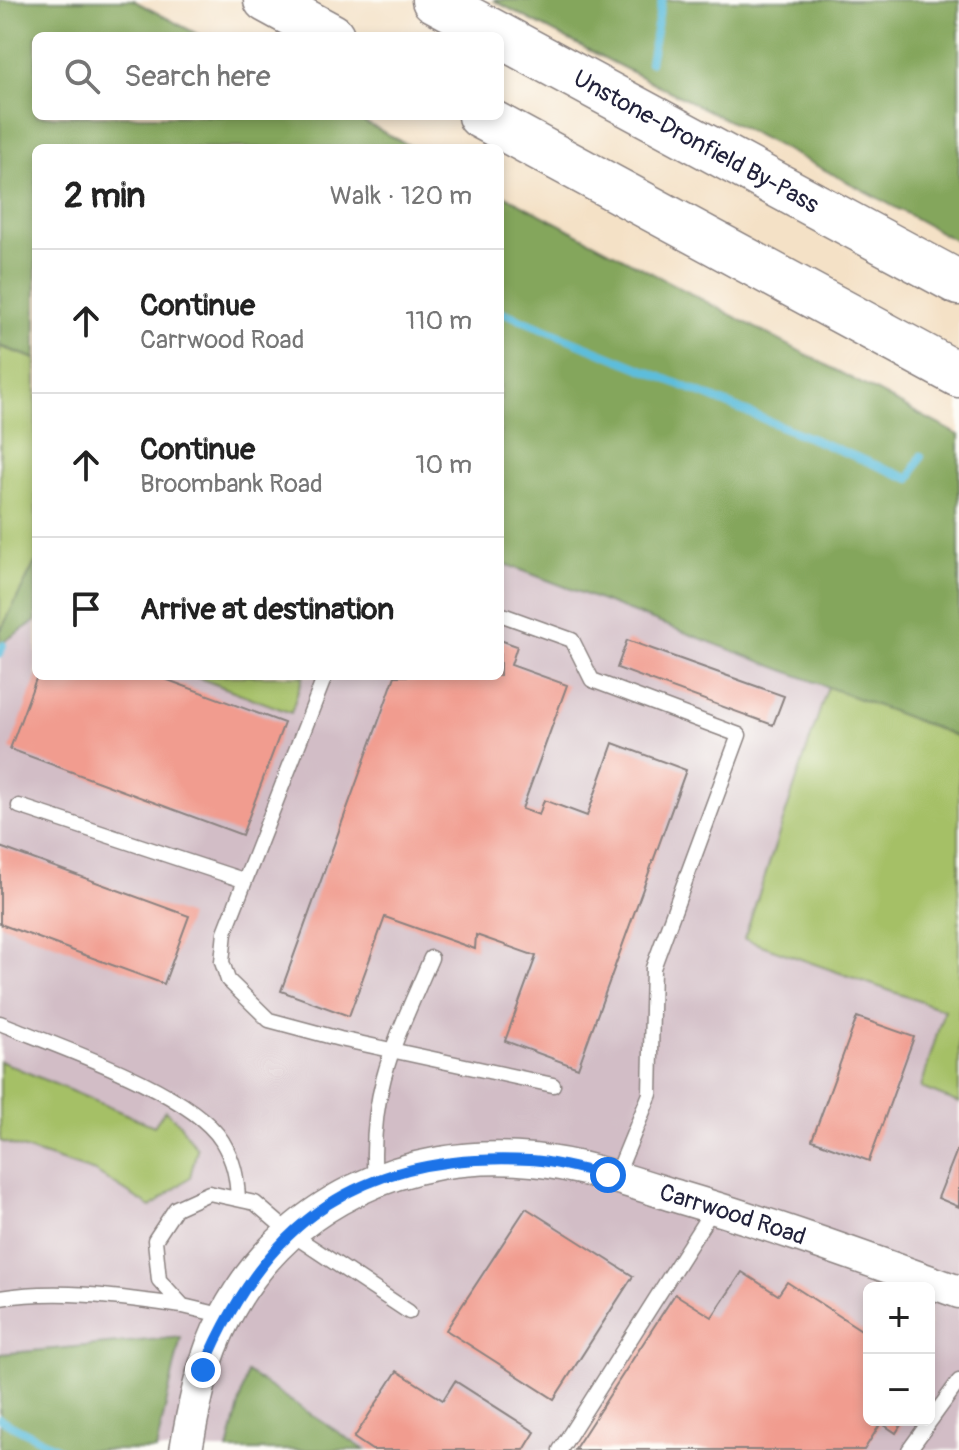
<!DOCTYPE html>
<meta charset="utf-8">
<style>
:root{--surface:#fff;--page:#f6f6f6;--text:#222;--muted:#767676;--line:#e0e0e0}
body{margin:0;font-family:Pangolin,sans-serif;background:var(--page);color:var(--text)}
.controls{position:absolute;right:24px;bottom:24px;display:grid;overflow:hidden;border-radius:12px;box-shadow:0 4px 12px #0003}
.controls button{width:72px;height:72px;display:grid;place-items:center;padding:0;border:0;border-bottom:2px solid var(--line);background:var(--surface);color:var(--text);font:40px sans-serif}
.stop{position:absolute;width:24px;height:24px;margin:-18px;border:6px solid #1a73e8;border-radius:50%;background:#fff}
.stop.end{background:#1a73e8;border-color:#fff;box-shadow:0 2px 8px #0008}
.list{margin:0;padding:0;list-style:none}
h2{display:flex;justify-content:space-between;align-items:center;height:104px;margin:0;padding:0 32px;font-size:34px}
h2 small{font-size:26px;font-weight:400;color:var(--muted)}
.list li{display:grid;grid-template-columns:52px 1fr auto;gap:24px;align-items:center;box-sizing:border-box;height:144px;padding:0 32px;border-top:2px solid var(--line)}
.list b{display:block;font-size:30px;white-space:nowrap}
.list p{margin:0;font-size:26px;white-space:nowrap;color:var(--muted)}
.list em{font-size:26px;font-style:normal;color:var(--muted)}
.icon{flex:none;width:44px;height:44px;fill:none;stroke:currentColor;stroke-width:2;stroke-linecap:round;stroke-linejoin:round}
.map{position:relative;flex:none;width:959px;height:1450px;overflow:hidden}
.search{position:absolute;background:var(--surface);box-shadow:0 4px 12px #0003;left:32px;top:32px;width:472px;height:88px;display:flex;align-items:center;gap:20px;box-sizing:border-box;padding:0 28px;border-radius:12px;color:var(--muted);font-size:30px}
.panel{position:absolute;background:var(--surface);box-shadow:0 4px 12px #0003;left:32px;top:144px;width:472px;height:536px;border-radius:12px}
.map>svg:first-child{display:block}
</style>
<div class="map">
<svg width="959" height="1450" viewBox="0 0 959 1450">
<rect width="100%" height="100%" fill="#fdfcf7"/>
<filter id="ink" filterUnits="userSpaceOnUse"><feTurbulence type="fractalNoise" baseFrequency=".0125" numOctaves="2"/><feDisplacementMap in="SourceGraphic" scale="16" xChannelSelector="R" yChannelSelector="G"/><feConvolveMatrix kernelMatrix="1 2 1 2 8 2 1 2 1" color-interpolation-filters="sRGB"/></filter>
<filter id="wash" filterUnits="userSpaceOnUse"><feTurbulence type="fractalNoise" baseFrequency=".006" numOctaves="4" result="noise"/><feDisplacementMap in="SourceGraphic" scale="32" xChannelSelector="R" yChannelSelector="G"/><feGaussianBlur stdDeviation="1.8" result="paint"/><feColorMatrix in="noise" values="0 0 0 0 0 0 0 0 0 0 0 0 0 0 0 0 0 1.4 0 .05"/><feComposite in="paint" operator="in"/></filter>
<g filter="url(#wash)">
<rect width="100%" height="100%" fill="#f4e1c6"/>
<path fill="#d2bdc6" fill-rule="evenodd" d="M500,562l459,175v713h-803l25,-113 -181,17v-710l36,-23v55h464zM869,1288h60v132h-60z"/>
<path fill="#a5c066" stroke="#647150" stroke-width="2" d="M0,347l36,12v202l-36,71z
M194,676h109l-12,37z
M828,686l131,51v366l-38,-15 23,-78 -200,-71z
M0,1061l154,65 11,-16 14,13 18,26 -7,28 -39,30 -56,-35 -95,-31z"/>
<path fill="#84a65b" stroke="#53644b" stroke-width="2" d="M0,0h133l68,36h-165v80h317l61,32h-378v211l-36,-13z
M493,0h466v243c-152,-87 -312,-160 -466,-243z
M500,193l459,242v302l-459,-175z
M36,561v60l-36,23v-12z
M181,1337l-25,113h-156v-96z
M247,1372l118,78h-137z"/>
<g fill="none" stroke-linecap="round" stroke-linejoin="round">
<path stroke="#5dbddb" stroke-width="8" d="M650,62l12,-62
M500,311l410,168 11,-23
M0,654l3,-9
M0,1419l60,31"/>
</g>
<g id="blocks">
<path fill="#f19c8f" d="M500,640l17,6 -6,19 56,20 -45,124 17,6 5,-15 43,16 26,-73 73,27 -108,298 -73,-27 31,-85 -60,-21 -1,14 -90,-32 -36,99 -68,-25 114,-315h105z
M627,640l157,56 -11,29 -156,-57z
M37,676h120l127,47 -42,112 -232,-86z
M0,847l189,69 -25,68 -164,-60z
M857,1017l57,20 -45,124 -57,-21z
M959,1145v62l-21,-9z
M526,1208l107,68 -79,123 -108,-69z
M742,1272l36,23 9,-13 82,53v85h35l-8,13 -15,-10 -17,27h-290l101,-156 37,23z
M397,1371l46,29 12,-19 80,51 -11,18h-152l-18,-12z"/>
</g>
</g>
<g filter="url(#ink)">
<use href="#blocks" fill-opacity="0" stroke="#8b8280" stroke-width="2"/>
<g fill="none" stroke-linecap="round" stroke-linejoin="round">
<g stroke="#8b8280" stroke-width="17">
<path id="service" d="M500,614l72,26 20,40 147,55 -86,233 -3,126 -34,83
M325,676l-100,256 -3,30 6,18 41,40 71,19 213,46
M19,806l224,74
M0,1023c56,23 191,68 222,118 12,20 15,36 16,58
M375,1181c-7,-92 21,-141 56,-223
M0,1298c60,-10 124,0 183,8
M225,1316l-42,-10 -24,-26 -4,-40 21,-32 33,-15 46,10 35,30 119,79
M560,1450l154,-243
M909,1450l50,-69"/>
</g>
<g stroke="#8b8280" stroke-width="35">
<g id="tertiary">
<path id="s1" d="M186,1450c8,-45 17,-92 39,-133 59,-114 182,-170 308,-157 50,5 98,22 146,37 95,28 187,62 280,95"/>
</g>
</g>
<g stroke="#8b8280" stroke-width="47">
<g id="trunk">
<path d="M266,0l66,36"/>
<path id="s2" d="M434,0l525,283"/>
<path d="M480,116l479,259"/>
</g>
</g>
<use href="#service" stroke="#fff" stroke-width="14"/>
<use href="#tertiary" stroke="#fff" stroke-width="32"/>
<use href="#trunk" stroke="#fff" stroke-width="44"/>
</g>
</g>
<g fill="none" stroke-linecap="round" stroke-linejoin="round" filter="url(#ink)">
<path stroke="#1a73e8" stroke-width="10" d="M203,1370c63,-152 160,-219 327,-210 25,1 52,10 78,15"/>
</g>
<g text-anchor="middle" stroke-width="7" stroke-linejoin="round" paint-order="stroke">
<g font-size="24" fill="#22223b" stroke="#fdfcf7">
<text dy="8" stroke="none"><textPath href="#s2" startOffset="298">Unstone-Dronfield By-Pass</textPath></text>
<text dy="8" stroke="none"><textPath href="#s1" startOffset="714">Carrwood Road</textPath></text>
</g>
</g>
</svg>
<div class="controls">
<button>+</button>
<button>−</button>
</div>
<div class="stop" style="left:608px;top:1175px"></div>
<div class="stop end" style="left:203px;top:1370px"></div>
<div class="search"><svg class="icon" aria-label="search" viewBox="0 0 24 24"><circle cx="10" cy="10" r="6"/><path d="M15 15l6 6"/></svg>Search here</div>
<section class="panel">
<h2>2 min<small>Walk · 120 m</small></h2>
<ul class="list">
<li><svg class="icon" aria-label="ahead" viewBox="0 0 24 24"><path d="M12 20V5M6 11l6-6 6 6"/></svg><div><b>Continue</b><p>Carrwood Road</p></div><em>110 m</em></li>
<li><svg class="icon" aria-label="ahead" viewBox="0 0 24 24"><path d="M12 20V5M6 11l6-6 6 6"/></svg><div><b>Continue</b><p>Broombank Road</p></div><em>10 m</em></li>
<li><svg class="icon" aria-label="arrive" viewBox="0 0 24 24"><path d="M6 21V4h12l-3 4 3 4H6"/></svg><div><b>Arrive at destination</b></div></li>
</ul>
</section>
</div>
